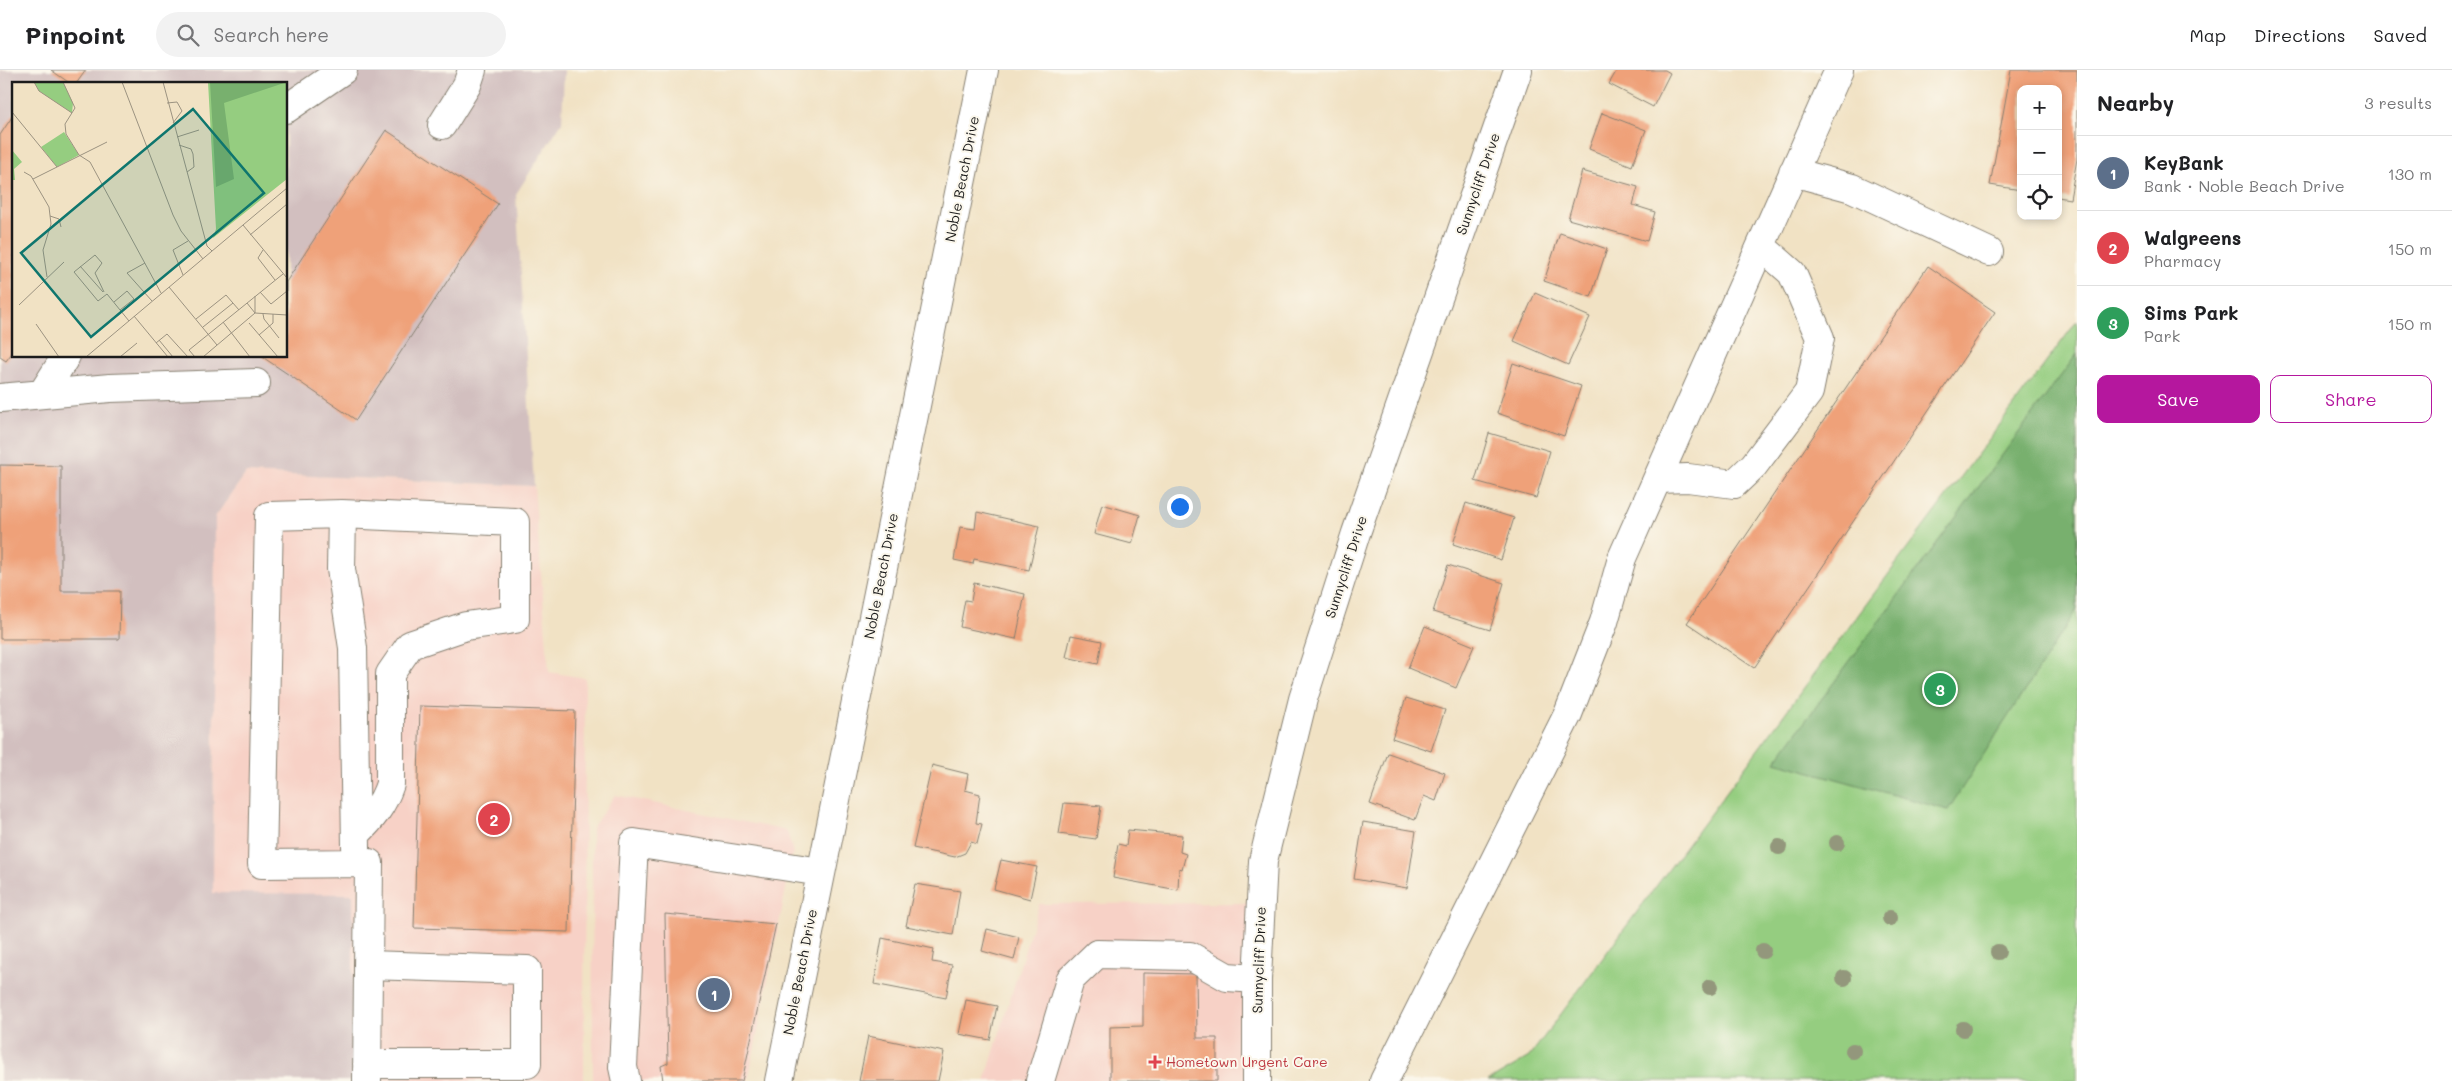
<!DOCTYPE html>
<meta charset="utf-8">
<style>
:root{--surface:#fff;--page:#f2f2f2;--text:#202124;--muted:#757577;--line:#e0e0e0;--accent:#b5179e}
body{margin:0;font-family:Mali,sans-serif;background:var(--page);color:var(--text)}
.controls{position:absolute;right:15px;top:15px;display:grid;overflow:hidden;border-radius:10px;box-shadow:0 2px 8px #0003}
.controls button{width:45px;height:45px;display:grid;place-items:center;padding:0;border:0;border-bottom:1px solid var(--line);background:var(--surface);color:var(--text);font:25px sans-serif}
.you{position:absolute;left:1179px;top:436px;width:18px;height:18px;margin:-12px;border:4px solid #fff;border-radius:50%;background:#1a73e8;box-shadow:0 0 0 8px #1a73e833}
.badge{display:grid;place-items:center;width:32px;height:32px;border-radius:50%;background:var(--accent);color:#fff;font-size:16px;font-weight:700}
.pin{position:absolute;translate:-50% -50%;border:2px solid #fff;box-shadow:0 1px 5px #0006}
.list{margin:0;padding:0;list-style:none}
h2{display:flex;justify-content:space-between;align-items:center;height:65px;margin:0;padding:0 20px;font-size:21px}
h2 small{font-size:16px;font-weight:400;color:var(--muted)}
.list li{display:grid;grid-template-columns:32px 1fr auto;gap:15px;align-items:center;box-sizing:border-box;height:75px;padding:0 20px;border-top:1px solid var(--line)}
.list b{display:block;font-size:19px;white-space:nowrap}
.list p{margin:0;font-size:16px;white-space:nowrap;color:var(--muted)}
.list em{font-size:16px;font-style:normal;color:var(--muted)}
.actions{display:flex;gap:10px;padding:15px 20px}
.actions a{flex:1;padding:11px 0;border:1px solid var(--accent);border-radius:10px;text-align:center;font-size:18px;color:var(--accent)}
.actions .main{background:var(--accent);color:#fff}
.icon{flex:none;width:28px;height:28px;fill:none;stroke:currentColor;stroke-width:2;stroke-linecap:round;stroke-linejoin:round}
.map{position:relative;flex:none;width:2077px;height:1011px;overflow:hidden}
header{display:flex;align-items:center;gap:30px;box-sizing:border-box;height:70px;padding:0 25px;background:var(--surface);border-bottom:1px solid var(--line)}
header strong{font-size:24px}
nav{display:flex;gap:28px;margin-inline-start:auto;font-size:18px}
.search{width:350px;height:45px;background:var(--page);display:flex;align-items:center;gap:12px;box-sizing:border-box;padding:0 18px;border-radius:28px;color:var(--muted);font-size:19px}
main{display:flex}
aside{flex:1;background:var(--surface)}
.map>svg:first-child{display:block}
</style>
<header>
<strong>Pinpoint</strong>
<div class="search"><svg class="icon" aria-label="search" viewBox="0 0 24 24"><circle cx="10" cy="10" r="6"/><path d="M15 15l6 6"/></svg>Search here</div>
<nav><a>Map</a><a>Directions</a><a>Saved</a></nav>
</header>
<main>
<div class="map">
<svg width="2077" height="1011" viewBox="0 0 2077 1011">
<rect width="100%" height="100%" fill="#fbf7ec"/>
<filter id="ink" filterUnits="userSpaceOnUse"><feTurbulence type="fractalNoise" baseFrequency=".02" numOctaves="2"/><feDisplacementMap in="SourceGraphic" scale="10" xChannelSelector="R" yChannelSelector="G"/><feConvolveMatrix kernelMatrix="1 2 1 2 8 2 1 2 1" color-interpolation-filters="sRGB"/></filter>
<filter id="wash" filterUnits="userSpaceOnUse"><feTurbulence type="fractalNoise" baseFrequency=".0096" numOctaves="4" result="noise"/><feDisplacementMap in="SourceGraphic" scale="20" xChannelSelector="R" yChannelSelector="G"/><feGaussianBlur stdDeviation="1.12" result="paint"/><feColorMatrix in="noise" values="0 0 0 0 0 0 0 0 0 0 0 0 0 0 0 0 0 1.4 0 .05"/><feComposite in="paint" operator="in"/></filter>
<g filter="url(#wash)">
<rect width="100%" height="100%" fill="#f1e2c4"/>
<path fill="#f7d1c6" d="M246,403l288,13 15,186 36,6 -1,403h-233l-138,-188 2,-376z
M615,725l172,36 6,22 -45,228h-155l-1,-253z
M1261,833l-4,178h-272l54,-177z"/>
<path fill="#d2bfbf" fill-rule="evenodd" d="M0,0h564l-2,52 -46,72 18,292 -288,-13 -31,44 -2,376 140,1v187h-353zM14,14h272v272h-272z"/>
<path fill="#95cd80" stroke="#58744e" d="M2077,251v760h-589l41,-24z"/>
<path fill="#78b06e" stroke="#4a6645" d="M2077,284v255l-129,201 -173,-48z"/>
<g id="blocks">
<path fill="#efa179" d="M51,0h35l-10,14h-5z
M1617,0h48l5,3 -17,34 -44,-23z
M2011,0h66v89l-7,40 -12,-2v-108h-37v101l-31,-5z
M1602,43l44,17 -14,36 -43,-17z
M14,44v236l-8,11 -6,-4v-222z
M386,60l112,74 -142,216 -95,-64h25v-74z
M1582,101l56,16 -5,18 22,7 -8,29 -79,-22z
M1560,163l47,16 -16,48 -47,-16z
M1928,196l67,46 -241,356 -67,-45z
M1535,223l55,24 -22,48 -54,-24z
M1513,293l68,23 -17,50 -67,-23z
M1489,363l61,18 -14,47 -61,-17z
M0,395l61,1v125h59l-1,48h-119z
M1466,433l48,15 -13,42 -48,-16z
M1102,434l38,11 -8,29 -38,-10z
M977,442l62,14 -10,44 -55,-11 -1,5 -19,-4 6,-33 15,2z
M1448,495l56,18 -14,47 -57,-18z
M974,513l51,11 -9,45 -56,-12 5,-27 6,1z
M1425,556l49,20 -18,42 -48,-20z
M1071,565l31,6 -4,23 -32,-7z
M1406,628l39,12 -14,41 -39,-13z
M420,636l155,5 -6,221 -155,-4z
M1388,683l57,20 -9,28 -12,-5 -9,24 -45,-16z
M932,695l36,9 -3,16 15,4 -4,29 6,1 -5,20 -6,-2 -6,11 -10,4 -42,-9z
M1064,733l37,3 -5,33 -37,-5z
M1363,752l53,9 -9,57 -53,-9z
M1128,760l54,5 -2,17 6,2 -4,15 -3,-1 -1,22 -65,-12 5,-34 8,2z
M1001,790l36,7 -7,32 -36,-10z
M915,814l45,7 -7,44 -47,-9z
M665,844l111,10 -34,157h-79l-2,-15 7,-3z
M987,859l32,8 -5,23 -32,-9z
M882,868l52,11 -2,13 20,3 -6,33 -72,-14z
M1143,903l53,1 1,64h20v43h-107v-54l33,-1z
M966,930l31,6 -7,34 -31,-6z
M868,966l76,16 -6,29h-79z"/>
</g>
</g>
<g filter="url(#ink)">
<use href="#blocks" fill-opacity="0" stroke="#867f70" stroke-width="1"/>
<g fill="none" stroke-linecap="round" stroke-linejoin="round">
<g stroke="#867f70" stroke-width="30">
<path id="minor" d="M286,39l57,-39
M442,55l25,-40 5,-15
M1793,102l59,16 137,64
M42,324l24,-38
M0,328l110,-10 146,-5
M1658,409l30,-1 46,6 20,-19 55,-73 11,-54 -28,-65 -31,-27
M342,444l-1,55 12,79 3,199
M356,764c16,-15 27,-29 34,-50v-110l20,-29 56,-19 49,-7v-97l-173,-8 -73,2 -7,348 107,-1 -2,218
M367,994h160v-94l-159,-5
M626,1011l-3,-14 11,-224 187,29
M779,1011l205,-1011
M1040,1011l30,-101 27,-26 93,2 37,21 30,2
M1257,1011v-102l6,-118 40,-162 53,-166 162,-463
M1384,1011l184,-367 36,-92 18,-64 217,-488"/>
</g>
<use href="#minor" stroke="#fff" stroke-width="28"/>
</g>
<g fill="#93977b">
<circle cx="1837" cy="773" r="8"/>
<circle cx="1779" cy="777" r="8"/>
<circle cx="1890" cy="848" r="8"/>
<circle cx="1763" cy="881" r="8"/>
<circle cx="1998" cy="882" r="8"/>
<circle cx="1844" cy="908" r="8"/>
<circle cx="1710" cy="917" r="8"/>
<circle cx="1963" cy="959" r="8"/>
<circle cx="1853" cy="981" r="8"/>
</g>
</g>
<path fill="#e0444e" stroke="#fbf7ec" stroke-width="2" d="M1152.5 984.5h5v5h5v5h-5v5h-5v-5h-5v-5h5z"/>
<g text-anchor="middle" stroke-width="4" stroke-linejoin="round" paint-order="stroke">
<g font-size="14" fill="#1c1c1c" stroke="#fbf7ec">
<text transform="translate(962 109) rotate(-79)" y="5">Noble Beach Drive</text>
<text transform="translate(1478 114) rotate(-71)" y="5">Sunnycliff Drive</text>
<text transform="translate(1346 497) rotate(-72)" y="5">Sunnycliff Drive</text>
<text transform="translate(881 506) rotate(-79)" y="5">Noble Beach Drive</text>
<text transform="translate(1259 890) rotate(-88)" y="5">Sunnycliff Drive</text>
<text transform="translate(800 902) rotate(-79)" y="5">Noble Beach Drive</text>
</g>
<g font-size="14" fill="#be3a42" stroke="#fbf7ec" text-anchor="start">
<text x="1166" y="997">Hometown Urgent Care</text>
</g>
</g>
<g transform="translate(12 12)">
<rect width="275" height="275" fill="#f1e2c4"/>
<path d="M22,0h29l10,21 -1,10 -33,-22zM196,0h79v97l-74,59 3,-9zM52,50l15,23 -22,12 -16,-20zM0,68l10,12 -8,7 1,11h-3z" fill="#95cd80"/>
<path d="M198,0h77l-63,21 10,76 -18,8z" fill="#78b06e"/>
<path fill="none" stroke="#9c9381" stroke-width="1" d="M22,0l5,9 33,22M51,0l12,26 -10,16 1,10 13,21 11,7 71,131M110,0l51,133 8,16 22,28M151,0l44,164 5,5M155,21l10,-1 5,9 -9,12M0,30l45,55 50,-25M165,55l22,-7M167,63l12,4 2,5 1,13 -7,5M12,90l7,4 18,31 2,17 -8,26 4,27M21,97l24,-12M38,134l9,3 2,8M231,143l44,53M238,153l37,-31M251,168l-5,8 17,22M133,181l-18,10 25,28M68,184l23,26M171,193l-10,-25 15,-9M157,205l48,58M92,210l-9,-19 7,-10 -7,-8 -21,17 24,29 9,-7 22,27M248,210l11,12 16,-13M243,214v17l32,2M102,220l13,-11 7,8 -14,11M7,223l45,-43M251,232l1,5 15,19M122,234l34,41M184,237l30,-24 13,15M211,240l27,35M237,241l29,34M24,242l23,33M191,245l30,-24M247,253l14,-12v-9M147,258l14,17M144,261l11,-9 21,23M74,275l201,-169M108,275l17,-14M183,275l-6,-7 94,-76M191,275l52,-44 -8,-10"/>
<path fill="#0f766e" fill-opacity="0.15" stroke="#0f766e" stroke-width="2.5" d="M181,27l71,84 -173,144 -70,-84z"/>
<rect width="275" height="275" fill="none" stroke="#1c1c1c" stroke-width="2.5"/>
</g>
</svg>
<div class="controls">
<button>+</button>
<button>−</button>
<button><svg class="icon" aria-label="locate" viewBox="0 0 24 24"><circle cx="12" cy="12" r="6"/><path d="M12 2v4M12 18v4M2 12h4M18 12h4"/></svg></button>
</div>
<div class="you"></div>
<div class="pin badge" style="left:714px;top:924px;background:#5c6f8a">1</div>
<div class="pin badge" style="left:494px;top:749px;background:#e0444e">2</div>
<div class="pin badge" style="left:1940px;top:619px;background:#2e9e5b">3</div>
</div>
<aside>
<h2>Nearby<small>3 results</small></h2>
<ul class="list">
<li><span class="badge" style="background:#5c6f8a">1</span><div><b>KeyBank</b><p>Bank · Noble Beach Drive</p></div><em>130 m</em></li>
<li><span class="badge" style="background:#e0444e">2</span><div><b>Walgreens</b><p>Pharmacy</p></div><em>150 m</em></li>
<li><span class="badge" style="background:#2e9e5b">3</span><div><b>Sims Park</b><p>Park</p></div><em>150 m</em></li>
</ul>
<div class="actions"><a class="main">Save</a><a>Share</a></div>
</aside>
</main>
